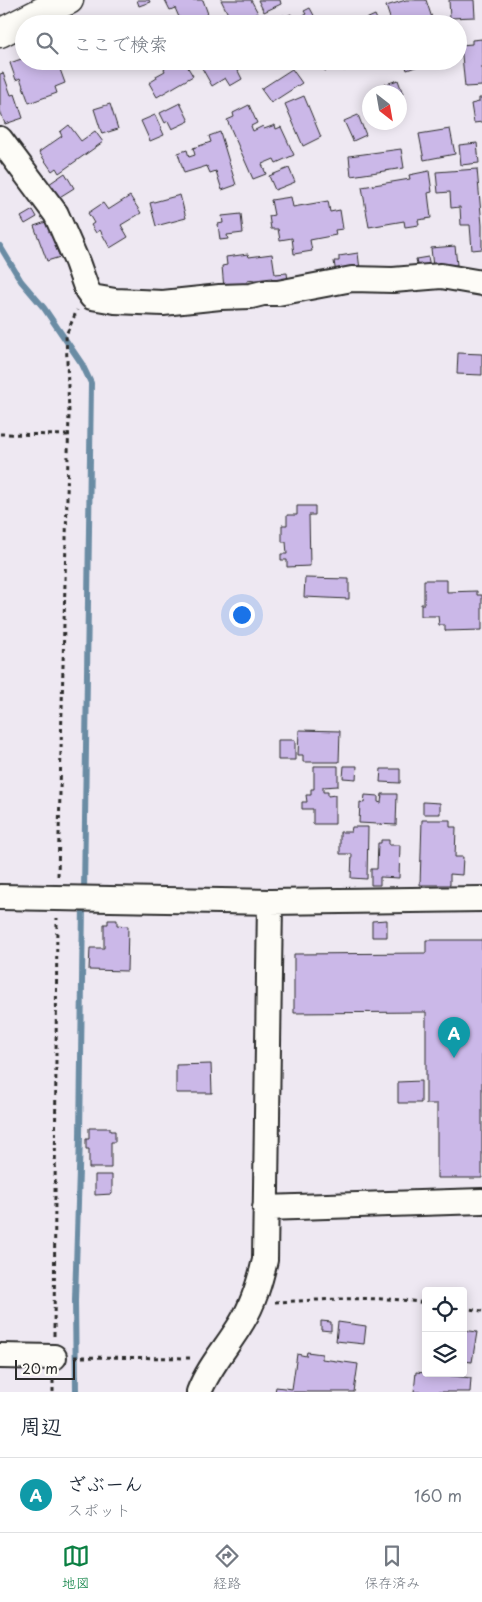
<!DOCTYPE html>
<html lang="ja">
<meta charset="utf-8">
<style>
:root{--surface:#fff;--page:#f6f6f7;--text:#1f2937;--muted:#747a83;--line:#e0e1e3;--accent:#0b8043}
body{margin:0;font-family:"Playpen Sans","Klee One",sans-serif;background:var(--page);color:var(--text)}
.controls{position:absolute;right:15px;bottom:15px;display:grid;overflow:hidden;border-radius:5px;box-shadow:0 2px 12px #0003}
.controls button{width:45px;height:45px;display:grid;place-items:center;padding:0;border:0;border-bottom:1px solid var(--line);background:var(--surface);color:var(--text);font:25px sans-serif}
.compass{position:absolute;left:362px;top:85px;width:45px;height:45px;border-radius:50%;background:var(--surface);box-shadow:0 2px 12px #0003;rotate:149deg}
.scale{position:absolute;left:15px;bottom:12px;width:60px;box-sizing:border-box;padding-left:5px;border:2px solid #2b2b2b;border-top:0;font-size:14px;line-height:18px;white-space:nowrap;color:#2b2b2b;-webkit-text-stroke:4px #fdfcf7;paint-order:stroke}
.you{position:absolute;left:241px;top:614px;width:18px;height:18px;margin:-12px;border:4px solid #fff;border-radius:50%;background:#1a73e8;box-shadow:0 0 0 8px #1a73e833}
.badge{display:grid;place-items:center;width:32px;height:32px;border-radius:50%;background:var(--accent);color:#fff;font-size:16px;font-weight:700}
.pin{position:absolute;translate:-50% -41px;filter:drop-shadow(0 1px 2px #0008)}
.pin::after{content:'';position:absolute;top:26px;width:18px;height:15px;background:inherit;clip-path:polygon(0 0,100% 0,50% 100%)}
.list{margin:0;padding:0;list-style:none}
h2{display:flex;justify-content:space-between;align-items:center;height:65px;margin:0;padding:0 20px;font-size:21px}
h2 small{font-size:16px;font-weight:400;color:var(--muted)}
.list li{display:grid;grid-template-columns:32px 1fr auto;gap:15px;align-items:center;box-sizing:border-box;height:75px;padding:0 20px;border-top:1px solid var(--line)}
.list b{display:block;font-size:19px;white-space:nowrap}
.list p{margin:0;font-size:16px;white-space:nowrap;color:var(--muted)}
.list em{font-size:16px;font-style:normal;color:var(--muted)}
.icon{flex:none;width:28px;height:28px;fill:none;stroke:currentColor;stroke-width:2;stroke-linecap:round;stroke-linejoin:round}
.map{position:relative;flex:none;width:482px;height:1392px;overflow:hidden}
.search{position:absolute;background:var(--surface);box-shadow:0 2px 12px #0003;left:15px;right:15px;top:15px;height:55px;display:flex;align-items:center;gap:12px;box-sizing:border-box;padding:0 18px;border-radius:28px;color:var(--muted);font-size:19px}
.sheet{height:140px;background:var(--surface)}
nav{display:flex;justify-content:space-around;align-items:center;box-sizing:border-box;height:70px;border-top:1px solid var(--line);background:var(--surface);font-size:14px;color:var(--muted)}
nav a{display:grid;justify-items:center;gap:2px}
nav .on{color:var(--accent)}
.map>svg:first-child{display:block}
</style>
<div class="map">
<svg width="482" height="1392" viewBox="0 0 482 1392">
<rect width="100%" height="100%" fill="#eee8f2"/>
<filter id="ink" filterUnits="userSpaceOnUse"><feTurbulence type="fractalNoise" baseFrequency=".02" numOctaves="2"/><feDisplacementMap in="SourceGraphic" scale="10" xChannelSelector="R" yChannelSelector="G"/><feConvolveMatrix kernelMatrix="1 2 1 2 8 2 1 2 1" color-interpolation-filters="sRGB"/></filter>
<g filter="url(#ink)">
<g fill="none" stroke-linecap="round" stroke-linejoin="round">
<path stroke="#6b8ca4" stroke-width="6" d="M0,246l21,35 23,27 38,56 9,19 -7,510
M76,1392l-1,-92 5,-163 3,-234"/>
</g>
<path fill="#cbb8e8" stroke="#2b2b2b" d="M137,0h12l1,2 -11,4z
M165,0h38l5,14 -23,10h-3l-7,-16 -5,2z
M221,0h30l7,13 -20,11h-5z
M258,0h22l1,4 -17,8z
M406,0h20l8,24h-42l-6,-18z
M449,0h25l1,17 -25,1z
M310,8l8,15 -2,1h-10l-4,-8 4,-2 -2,-3z
M291,14l5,10h-24l-1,-2 13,-7 1,2z
M375,15l4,9h-24z
M66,19l2,5h-17v-1z
M482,39v47l-17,1 -4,-42 11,-1v-4z
M24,58v3h33l8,22 -10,4 2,6 -28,10 -9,-25 -4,2 -6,-17z
M177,61h7l9,15 -36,21 -8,-14 8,-5 -1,-2 9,-5 -1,-2z
M198,61h56l-16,10 4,8 -12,7 -5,-8 -13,8z
M320,61h16l2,4 -13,6z
M339,61h15l2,3 -12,7z
M404,61h28l-25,9z
M292,69l10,14 -31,20 -10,-14z
M3,73l8,22 4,-1 8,24 -18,6 -5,-14v-36z
M398,80l5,14 -3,2v-4h-21l-2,-5z
M304,96l17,41 -18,9 -18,-42z
M479,98h3v24l-8,1 -3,-19 8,-2z
M180,103l9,18 -17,8 -4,-8 -3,2 -5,-10z
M110,104l8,25 -16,5 -8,-25z
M249,105l8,18 -6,3 2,5 10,-5 1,3 11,-4 1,4 5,-2 13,28 -18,8 -2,-4 -12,5 4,10 -13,5 -26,-59 7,-3 -1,-4z
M155,115l9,20 -14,6 -9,-20z
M358,115l8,20 -13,6 -9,-20z
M69,125l12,16 14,-10 8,11 -44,31 -3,-5 -4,3 -13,-19 23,-16 -2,-4z
M450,129l5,25 -31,6 -5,-26z
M220,132l16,53 -14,5 -6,-19 -6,2 -3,-7 -23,7 -6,-20 9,-3 2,7 6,-2 -2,-7 18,-6 -2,-6z
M477,143l2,20 -18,2 -2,-20z
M401,149l3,19 -53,8 -2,-20z
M289,168l6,14 -20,8 -6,-14z
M477,169l5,56v24l-10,1 -2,-25h-9l-1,-18 -9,1 -1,-16 -12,1 -2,-21z
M429,171l3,21 -4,1 3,25 -13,2 1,5 -14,2 -1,-6 -35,6 -7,-40 48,-8 -1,-4z
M65,173l9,15 -16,10 -9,-14z
M180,195l6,23 -30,8 -6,-23z
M130,196l11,17 -20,12 7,12 -18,11 -10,-18 -4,3 -5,-8 3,-2 -6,-10 15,-10 5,7z
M291,197l2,10 35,-6 2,11 10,-2 3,19 -8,1 1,5 -26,5 2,11 -18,3 -2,-16 -12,2 -2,-11h-7l-2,-13 5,-1 -3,-15z
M33,210l4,7 -12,7 -4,-7z
M241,214l2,19 -16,2 1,4 -8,1 -2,-16 5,-1 -1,-7z
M49,221l9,24 -3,1 5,11 -13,4 -13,-35z
M455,246l2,19 -24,2 -2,-19z
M358,253l2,17 -24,4 -2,-13h5v-5z
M248,254l1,3 23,-3 3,20 12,-1 1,8 -15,2 -1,-5 -25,3 1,5 -24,3 -2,-23 5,-1 -1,-8z
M428,257l2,9 -12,3 -2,-10z
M458,353l24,1v21l-25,-1z
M297,506h18v9h-6l1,51 -23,1v-7h-6v-6h6l-1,-12h-4v-17h5v-10h10z
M305,578l44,1v20l-45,-2z
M424,580h23v12l30,-1v4h5v35l-37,1v-6h-6l-1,-9h-17v-12h3z
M299,730l41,1 -1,31h-36v-7h-5z
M278,740h17v20h-17z
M314,766h24v20l-15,1v5h5v4l7,-1v29h-22v-15h-11v-7h5l-1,-7h5v-6h3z
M344,766h13l-1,13 -13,-1z
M381,769h19v14l-20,-1z
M382,794h15l-1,31 -37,-2 1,-21 4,1 1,-8 13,1v6l3,1z
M423,802l17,1v11h-17z
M422,820h28v7h6l-1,30h8l-1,18 -12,-1v11h-30z
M352,827h16l-1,52 -16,-1 1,-24h-12v-22h11z
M381,840h8v5h11l-1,33 -19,-1v8h-9v-16h6l1,-26h3z
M108,920h9v5l11,1 -1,45 -38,-1 1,-22h14v-24h4z
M387,920v17h-15v-16z
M426,940h56v238h-45v-74h-11v-92l-132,1v-59l132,-1z
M211,1064l1,29h-36v-28z
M421,1081v22h-23v-21z
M89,1128h21v3h5v11h-4v26h-22v-19h-3v-10h3z
M95,1175h17v19l-17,1z
M321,1321l10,1v9l-10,-1z
M338,1322l28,4 -2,18 -28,-3z
M463,1330l14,2 -5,30 -9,-1z
M307,1352l15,2v5l36,5 -4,28h-79l1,-5 16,2 5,-35 9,2z
M416,1372l55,6 -1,14h-56z"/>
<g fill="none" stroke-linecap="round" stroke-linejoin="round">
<g stroke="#2b2b2b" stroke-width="28">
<path id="minor" d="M0,139l56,75 21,48 10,28 5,7 23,4 48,2 57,-6 31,-1 12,-3h15l74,-14 41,1 48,-4 41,7
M0,897l270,5 212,-3
M265,1208l217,-7
M0,1356l54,1
M199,1392c10,-26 29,-46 43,-70 12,-19 18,-41 23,-62l5,-358"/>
</g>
<g stroke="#2b2b2b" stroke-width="31">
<path id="major" d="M0,33l43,-22 26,-11"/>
</g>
<path stroke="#2b2b2b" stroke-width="3" stroke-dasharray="4 4" stroke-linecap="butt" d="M0,434l69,1
M58,876l11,-463 -3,-78 11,-25
M275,1302c50,-2 101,-7 151,1
M463,1308l19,3
M54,1336l3,-418
M74,1357l119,1
M53,1392v-14"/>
<use href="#minor" stroke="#fdfcf7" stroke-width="24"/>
<use href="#major" stroke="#fdfcf7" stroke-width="28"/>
</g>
</g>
</svg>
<div class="controls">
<button><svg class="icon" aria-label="locate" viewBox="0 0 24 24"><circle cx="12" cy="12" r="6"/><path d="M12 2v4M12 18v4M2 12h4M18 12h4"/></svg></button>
<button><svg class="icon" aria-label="layers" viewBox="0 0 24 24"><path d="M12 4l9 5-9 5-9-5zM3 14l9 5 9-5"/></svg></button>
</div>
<svg class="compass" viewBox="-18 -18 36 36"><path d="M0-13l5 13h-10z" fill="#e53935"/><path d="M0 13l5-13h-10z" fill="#747a83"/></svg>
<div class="scale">20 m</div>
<div class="you"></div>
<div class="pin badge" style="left:454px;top:1058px;background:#0f9aa8">A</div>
<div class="search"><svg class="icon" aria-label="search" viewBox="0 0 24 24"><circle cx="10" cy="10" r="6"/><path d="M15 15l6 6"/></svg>ここで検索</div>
</div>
<section class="sheet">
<h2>周辺<small></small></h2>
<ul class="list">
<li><span class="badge" style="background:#0f9aa8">A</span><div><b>ざぶーん</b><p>スポット</p></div><em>160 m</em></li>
</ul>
</section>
<nav>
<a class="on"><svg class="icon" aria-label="map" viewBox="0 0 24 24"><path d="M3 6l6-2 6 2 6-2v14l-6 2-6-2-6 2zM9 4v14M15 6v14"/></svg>地図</a>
<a><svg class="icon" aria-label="directions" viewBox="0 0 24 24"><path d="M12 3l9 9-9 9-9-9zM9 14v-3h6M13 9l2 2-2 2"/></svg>経路</a>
<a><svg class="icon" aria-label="saved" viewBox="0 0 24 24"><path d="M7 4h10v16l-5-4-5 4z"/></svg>保存済み</a>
</nav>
